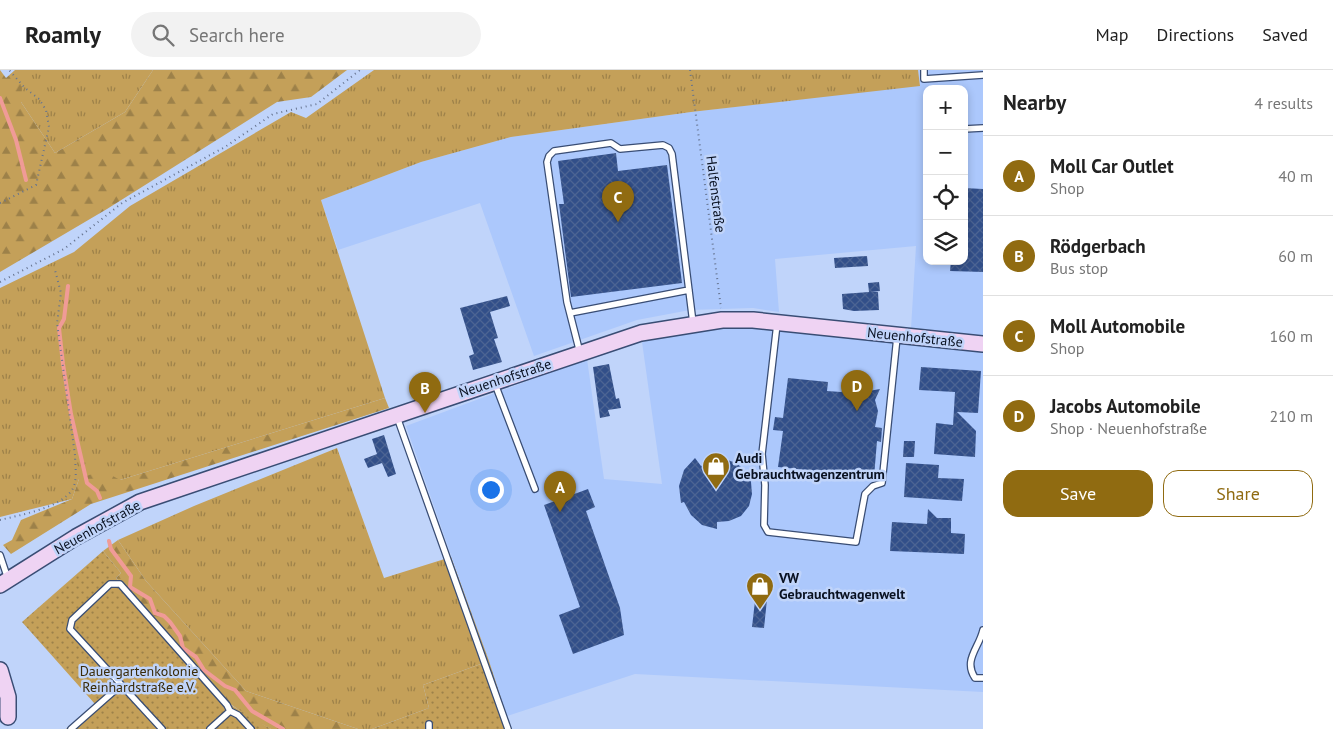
<!DOCTYPE html>
<meta charset="utf-8">
<style>
:root{--surface:#fff;--page:#f2f2f2;--text:#222;--muted:#767676;--line:#e0e0e0;--accent:#906b11}
body{margin:0;font-family:"PT Sans",sans-serif;background:var(--page);color:var(--text)}
.controls{position:absolute;right:15px;top:15px;display:grid;overflow:hidden;border-radius:10px;box-shadow:0 2px 8px #0003}
.controls button{width:45px;height:45px;display:grid;place-items:center;padding:0;border:0;border-bottom:1px solid var(--line);background:var(--surface);color:var(--text);font:25px sans-serif}
.you{position:absolute;left:490px;top:419px;width:18px;height:18px;margin:-12px;border:4px solid #fff;border-radius:50%;background:#1a73e8;box-shadow:0 0 0 8px #1a73e833}
.badge{display:grid;place-items:center;width:32px;height:32px;border-radius:50%;background:var(--accent);color:#fff;font-size:16px;font-weight:700}
.pin{position:absolute;translate:-50% -41px;filter:drop-shadow(0 1px 2px #0008)}
.pin::after{content:'';position:absolute;top:26px;width:18px;height:15px;background:inherit;clip-path:polygon(0 0,100% 0,50% 100%)}
.list{margin:0;padding:0;list-style:none}
h2{display:flex;justify-content:space-between;align-items:center;height:65px;margin:0;padding:0 20px;font-size:21px}
h2 small{font-size:16px;font-weight:400;color:var(--muted)}
.list li{display:grid;grid-template-columns:32px 1fr auto;gap:15px;align-items:center;box-sizing:border-box;height:80px;padding:0 20px;border-top:1px solid var(--line)}
.list b{display:block;font-size:19px;white-space:nowrap}
.list p{margin:0;font-size:16px;white-space:nowrap;color:var(--muted)}
.list em{font-size:16px;font-style:normal;color:var(--muted)}
.actions{display:flex;gap:10px;padding:15px 20px}
.actions a{flex:1;padding:11px 0;border:1px solid var(--accent);border-radius:15px;text-align:center;font-size:18px;color:var(--accent)}
.actions .main{background:var(--accent);color:#fff}
.icon{flex:none;width:28px;height:28px;fill:none;stroke:currentColor;stroke-width:2;stroke-linecap:round;stroke-linejoin:round}
.map{position:relative;flex:none;width:983px;height:659px;overflow:hidden}
header{display:flex;align-items:center;gap:30px;box-sizing:border-box;height:70px;padding:0 25px;background:var(--surface);border-bottom:1px solid var(--line)}
header strong{font-size:24px}
nav{display:flex;gap:28px;margin-inline-start:auto;font-size:18px}
.search{width:350px;height:45px;background:var(--page);display:flex;align-items:center;gap:12px;box-sizing:border-box;padding:0 18px;border-radius:28px;color:var(--muted);font-size:19px}
main{display:flex}
aside{flex:1;background:var(--surface)}
.map>svg:first-child{display:block}
</style>
<header>
<strong>Roamly</strong>
<div class="search"><svg class="icon" aria-label="search" viewBox="0 0 24 24"><circle cx="10" cy="10" r="6"/><path d="M15 15l6 6"/></svg>Search here</div>
<nav><a>Map</a><a>Directions</a><a>Saved</a></nav>
</header>
<main>
<div class="map">
<svg width="983" height="659" viewBox="0 0 983 659">
<defs>
<pattern id="grass-tufts" width="24" height="20" patternUnits="userSpaceOnUse" patternTransform="scale(1.25)"><rect width="24" height="20" fill="#c4a059"/><path d="M3 7l-1-3M5 7V3M7 7l1-3M15 17l-1-3M17 17v-4M19 17l1-3" fill="none" stroke="#9d8149"/></pattern>
<pattern id="forest-firs" width="22" height="20" patternUnits="userSpaceOnUse" patternTransform="scale(1.25)"><rect width="22" height="20" fill="#c4a059"/><path d="M5 1l3.5 6h-7zM16 11l3.5 6h-7z" fill="#9d8149"/></pattern>
<pattern id="park-dots" width="8" height="8" patternUnits="userSpaceOnUse" patternTransform="scale(1.25)"><rect width="8" height="8" fill="#c4a059"/><path d="M2 2h.1M6 6h.1" fill="none" stroke="#9d8149" stroke-width="1.8" stroke-linecap="round"/></pattern>
<pattern id="building-cross-hatch" width="8" height="8" patternUnits="userSpaceOnUse" patternTransform="scale(1.25)"><rect width="8" height="8" fill="#324f89"/><path d="M0 0l8 8M0 8l8-8" fill="none" stroke="#4c6493"/></pattern>
</defs>
<rect width="100%" height="100%" fill="#c0d4fa"/>
<path fill="#acc8fc" fill-rule="evenodd" d="M918,0h65v622l-348,-18 -128,42 -101,-290 181,-67 17,120 58,5 -20,-142 51,-12 37,-5 48,2 132,18 6,-99 -141,13 4,53 -26,-4 -63,2 -53,10 -103,36 -54,-153 -142,47 -17,-50 100,-38 90,-25 180,-25 229,-27zM927,19h37v172h-37z"/>
<path fill="url(#grass-tufts)" d="M21,0h132l-28,42 -70,41 -34,-51z
M374,0h544l2,16 -229,26 -180,25 -90,25 -100,38 64,198 -265,82 -41,-1 -7,20 -72,18v-229l74,-36 56,-46 161,-94 15,6z
M337,378l47,130 67,-21 38,104 -66,24 6,23 -57,21h-14l-112,-38 -100,-110 -28,-41 76,-34z"/>
<path fill="url(#forest-firs)" d="M0,0l6,8 9,-8h6v32l34,51 70,-41 28,-42h194l-36,27 -34,5 -170,107 -107,63z
M385,328l4,10 -298,96 -80,50 -8,-9 9,-5 9,-20 51,-21 7,-20 23,-9 18,10z
M118,470l28,41 100,110 112,38h-87l-17,-9 -24,-16 -114,-126 5,-5 -18,-22z"/>
<path fill="url(#park-dots)" d="M103,481l18,22 -5,5 113,126 42,25h-205l29,-25 -73,-82z
M489,591l22,68h-139l57,-21 -6,-23z"/>
<g fill="none" stroke-linecap="round" stroke-linejoin="round">
<path stroke="#f09b97" stroke-width="4" d="M0,28l16,42 10,40
M68,216l-4,33 -5,9 4,36 8,50 16,69 10,8 3,7
M109,471l2,8 20,27 -1,11 20,12 5,14 9,3 6,6 10,14 3,12 13,9 8,13 21,16 10,4 17,21 31,18"/>
</g>
<path fill="url(#building-cross-hatch)" d="M616,83l2,18 49,-6 15,118 -111,14 -12,-93h5l-6,-43z
M964,118l19,1v83l-33,-1 1,-10h13z
M867,186l1,10 -33,2 -1,-10z
M879,212l1,9 -9,1h7l1,18 -25,1 -11,-2 -1,-15 27,-2 -1,-9z
M507,226l3,10 -20,6 8,26 -4,1 8,23 -29,8 -4,-14 5,-2 -14,-46z
M609,294l7,35 3,-1 2,10 -13,2 2,6 -10,2 -7,-51z
M921,297l60,4 -3,42 -21,-1 19,19 -1,26 -41,-3 2,-31 17,2 2,-33 -36,-2z
M788,308l40,4 -1,9 14,1 11,-6 8,1 9,4 11,-2 -5,11 3,11 -3,16 7,1 -1,14 -4,-1 -3,36 -96,-10 5,-36 -10,-1 2,-13 8,1z
M384,365l12,39 -8,3 -6,-14 -14,5 -4,-9 13,-5 -5,-15z
M904,371h11l-1,16h-11z
M695,388l6,8 11,-5 13,-2 11,4 10,8 5,11 1,12 -3,12 -8,10 -12,5 -12,1v7l-15,-4 -11,-10 -7,-13 -3,1 -2,-17 5,-16z
M906,393l33,2 -1,13 26,1 -2,22 -58,-4z
M588,419l7,18 -9,4 34,97 4,27 -51,19 -14,-39 21,-8 -36,-102z
M928,439l9,9h14v15l14,1 -1,20 -74,-3 2,-29 35,2z
M760,519l8,1 -4,38 -12,-1 4,-35z"/>
<g fill="none" stroke-linecap="round" stroke-linejoin="round">
<g stroke="#394d74" stroke-width="8">
<path id="lane" d="M924,0v9l59,-4
M964,59l19,-1
M570,243l119,-23
M777,254l-15,130 3,31 -1,40 4,7 88,10 9,-48 8,-8 9,-3 15,-146
M580,283l-13,-51 -20,-140 2,-6 5,-5 57,-8 9,6 43,-4 6,3 3,6 21,169
M495,314l40,105
M397,347l111,312
M0,485l8,24
M983,560c-4,18 -20,30 -8,48h8
M429,654v5
M71,659l50,-44
M162,659l-92,-100 2,-9 38,-36h10l107,121 3,6 8,4 13,14
M210,659l20,-18"/>
</g>
<g stroke="#394d74" stroke-width="18">
<path id="secondary" d="M0,515l76,-48 64,-35 501,-169 81,-13h31l230,24
M0,600l8,27v20"/>
</g>
<path stroke="#65738f" stroke-width="2" stroke-dasharray="1 4" stroke-linecap="butt" d="M690,0l31,238
M0,133l36,-18 13,-58 -3,-17 -7,-11 -14,-11 -16,-18
M0,212l64,-33 58,-46 103,-56 48,-33 44,-10 43,-34
M0,450c20,-5 60,-12 72,-30 6,-9 3,-25 3,-35l-18,-132 4,-30 -6,-23"/>
<use href="#lane" stroke="#fff" stroke-width="5.5"/>
<use href="#secondary" stroke="#efd3f3" stroke-width="15"/>
</g>
<defs>
<g id="shop-pin" transform="scale(1.4375)"><path d="M0 17L-7.5 6A9.5 9.5 0 1 1 7.5 6Z" fill="#906b11" stroke="#c0d4fa"/><path d="M-5-2.5h2.3a2.7 3.5 0 0 1 5.4 0H5L5.5 6h-11ZM-1.5-2.5h3a1.5 2.3 0 0 0-3 0Z" fill="#fff"/></g>
</defs>
<g fill-rule="evenodd">
<use href="#shop-pin" x="716" y="396"/>
<use href="#shop-pin" x="760" y="516"/>
</g>
<g text-anchor="middle" stroke-width="5" stroke-linejoin="round" paint-order="stroke">
<g font-size="14" fill="#091121" stroke="#c0d4fa">
<text transform="translate(716 124) rotate(83)" y="5">Halfenstraße</text>
<text transform="translate(915 267) rotate(6)" y="5">Neuenhofstraße</text>
<text transform="translate(505 308) rotate(-18)" y="5">Neuenhofstraße</text>
<text transform="translate(97 457) rotate(-29)" y="5">Neuenhofstraße</text>
</g>
<g font-size="14" font-weight="bold" fill="#091121" stroke="#c0d4fa" text-anchor="start">
<text x="735" y="393">Audi<tspan x="735" dy="16">Gebrauchtwagenzentrum</tspan></text>
<text x="779" y="513">VW<tspan x="779" dy="16">Gebrauchtwagenwelt</tspan></text>
</g>
<g font-size="14" fill="#3a2b09" stroke="#c0d4fa">
<text x="139" y="606">Dauergartenkolonie<tspan x="139" dy="16">Reinhardstraße e.V.</tspan></text>
</g>
</g>
</svg>
<div class="controls">
<button>+</button>
<button>−</button>
<button><svg class="icon" aria-label="locate" viewBox="0 0 24 24"><circle cx="12" cy="12" r="6"/><path d="M12 2v4M12 18v4M2 12h4M18 12h4"/></svg></button>
<button><svg class="icon" aria-label="layers" viewBox="0 0 24 24"><path d="M12 4l9 5-9 5-9-5zM3 14l9 5 9-5"/></svg></button>
</div>
<div class="you"></div>
<div class="pin badge" style="left:560px;top:442px">A</div>
<div class="pin badge" style="left:425px;top:343px">B</div>
<div class="pin badge" style="left:618px;top:152px">C</div>
<div class="pin badge" style="left:857px;top:341px">D</div>
</div>
<aside>
<h2>Nearby<small>4 results</small></h2>
<ul class="list">
<li><span class="badge">A</span><div><b>Moll Car Outlet</b><p>Shop</p></div><em>40 m</em></li>
<li><span class="badge">B</span><div><b>Rödgerbach</b><p>Bus stop</p></div><em>60 m</em></li>
<li><span class="badge">C</span><div><b>Moll Automobile</b><p>Shop</p></div><em>160 m</em></li>
<li><span class="badge">D</span><div><b>Jacobs Automobile</b><p>Shop · Neuenhofstraße</p></div><em>210 m</em></li>
</ul>
<div class="actions"><a class="main">Save</a><a>Share</a></div>
</aside>
</main>
